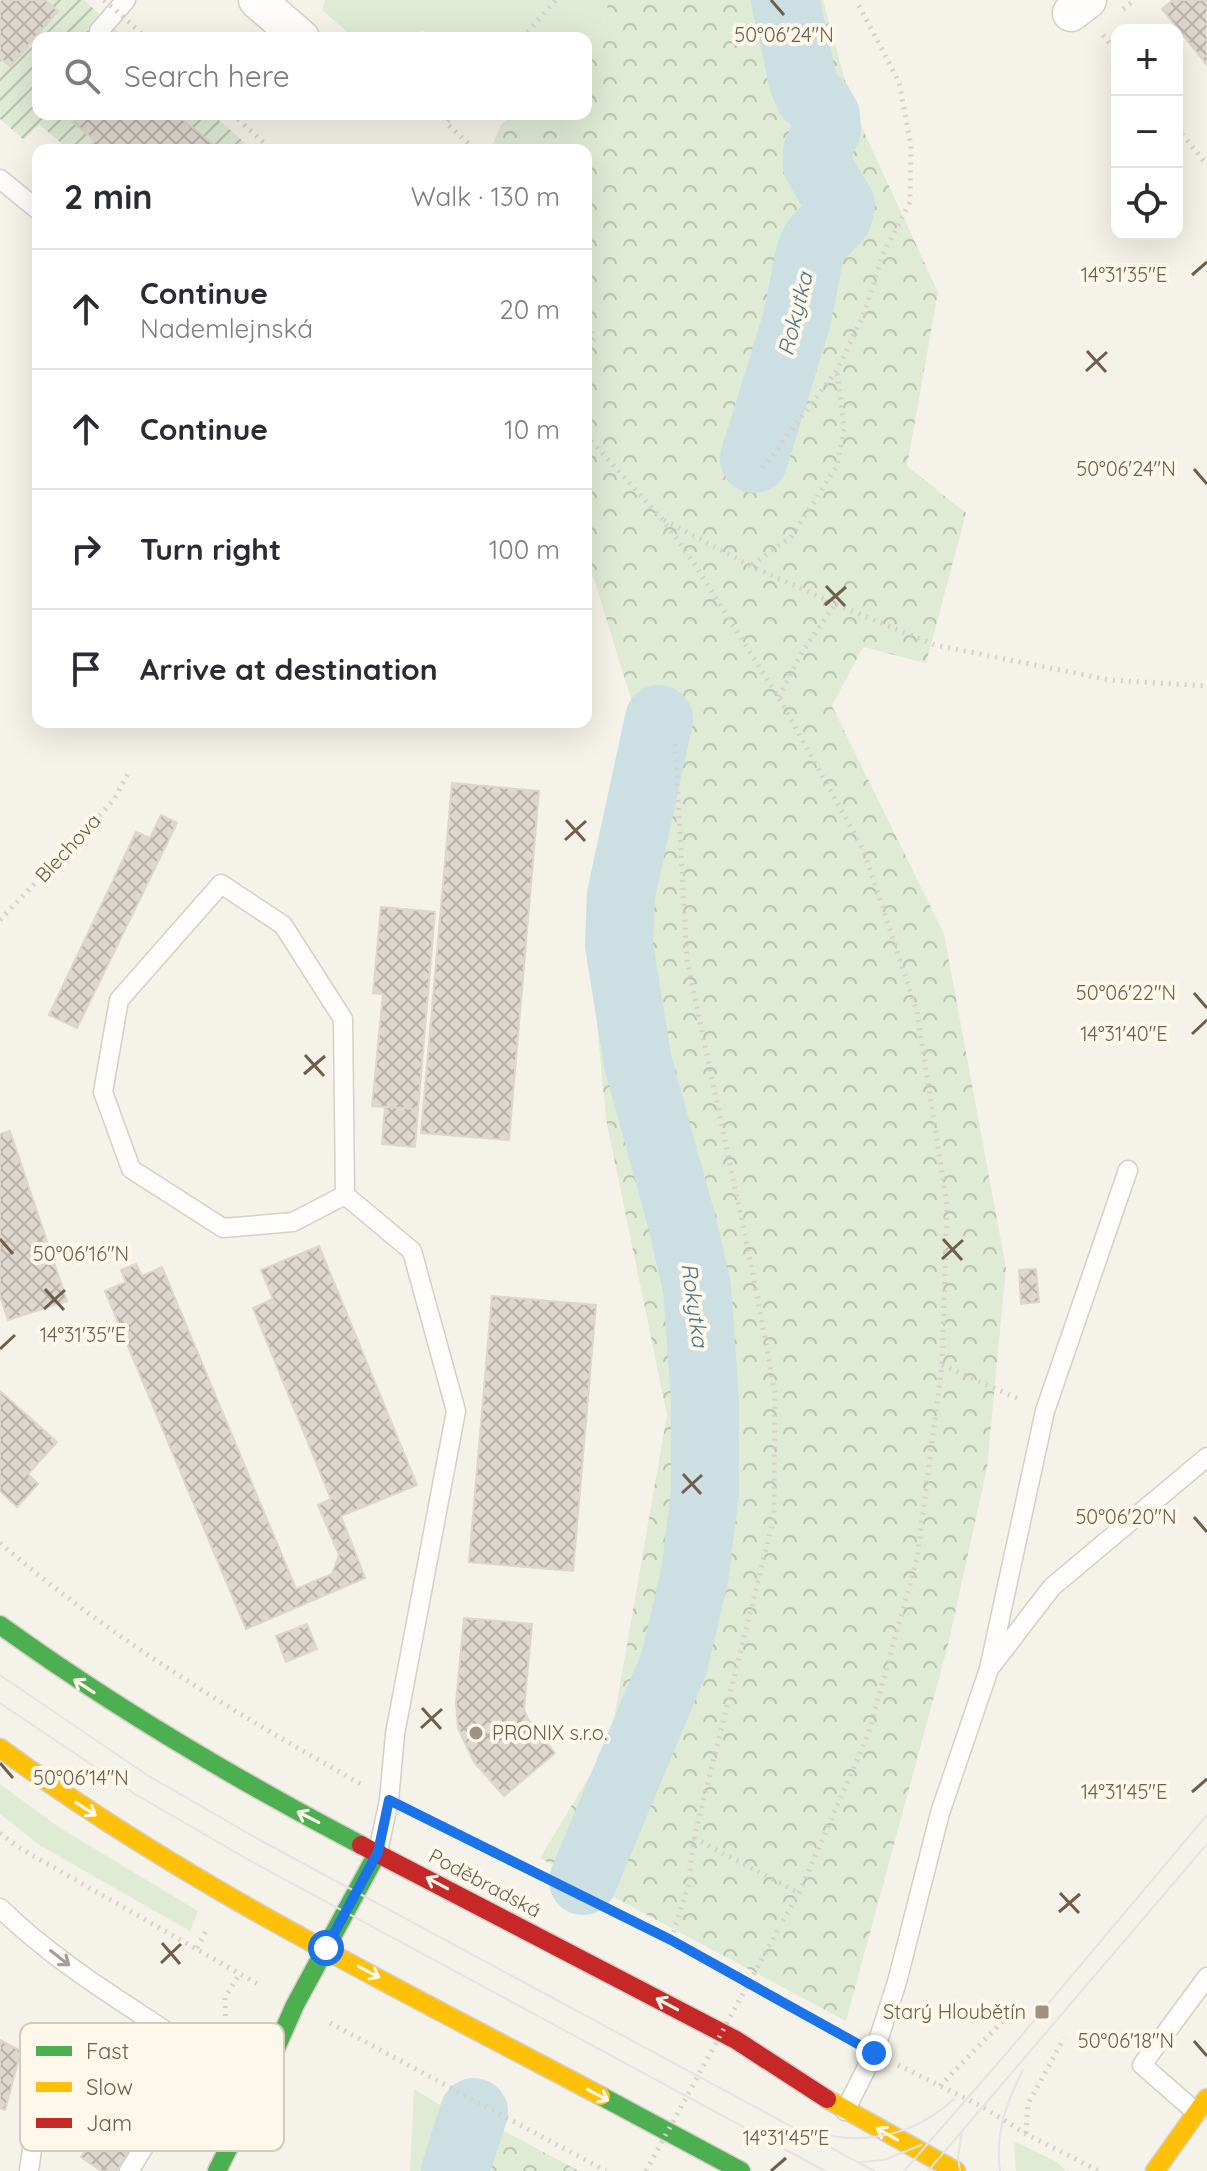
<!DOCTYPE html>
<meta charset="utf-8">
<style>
:root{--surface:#fff;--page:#f7f7f7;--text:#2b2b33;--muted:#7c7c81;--line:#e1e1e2}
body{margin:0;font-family:Quicksand,sans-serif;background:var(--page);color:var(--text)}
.controls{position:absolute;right:24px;top:24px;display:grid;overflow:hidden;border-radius:16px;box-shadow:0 8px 32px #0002}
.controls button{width:72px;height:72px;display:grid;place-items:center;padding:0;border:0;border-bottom:2px solid var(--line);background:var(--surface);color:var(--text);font:40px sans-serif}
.stop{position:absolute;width:24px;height:24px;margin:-18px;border:6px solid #1a73e8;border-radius:50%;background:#fff}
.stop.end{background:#1a73e8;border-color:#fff;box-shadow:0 2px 8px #0008}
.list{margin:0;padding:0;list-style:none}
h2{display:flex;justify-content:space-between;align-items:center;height:104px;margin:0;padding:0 32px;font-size:34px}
h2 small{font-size:26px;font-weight:400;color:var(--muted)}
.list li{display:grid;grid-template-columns:52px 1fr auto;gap:24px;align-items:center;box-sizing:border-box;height:120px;padding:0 32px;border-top:2px solid var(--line)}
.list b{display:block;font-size:30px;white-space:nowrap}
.list p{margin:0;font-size:26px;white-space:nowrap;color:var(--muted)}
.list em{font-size:26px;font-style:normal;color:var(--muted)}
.icon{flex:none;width:44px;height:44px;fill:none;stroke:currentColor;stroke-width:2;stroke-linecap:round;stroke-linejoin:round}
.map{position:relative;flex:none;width:1207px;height:2171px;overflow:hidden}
.search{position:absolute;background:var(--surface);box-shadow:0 8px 32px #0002;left:32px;top:32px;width:560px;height:88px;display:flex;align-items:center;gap:20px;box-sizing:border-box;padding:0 28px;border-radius:16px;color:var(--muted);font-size:30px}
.panel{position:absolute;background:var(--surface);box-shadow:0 8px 32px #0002;left:32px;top:144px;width:560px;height:584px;border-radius:16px}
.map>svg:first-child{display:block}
</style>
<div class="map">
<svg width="1207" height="2171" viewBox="0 0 1207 2171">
<defs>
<pattern id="forest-crowns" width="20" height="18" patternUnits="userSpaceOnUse" patternTransform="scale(2)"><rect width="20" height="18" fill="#dfebd5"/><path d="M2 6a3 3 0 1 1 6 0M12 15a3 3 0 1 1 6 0" fill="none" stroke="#b9c2af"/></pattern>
<pattern id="garden-furrows" width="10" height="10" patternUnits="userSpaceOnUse" patternTransform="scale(2)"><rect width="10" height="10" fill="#dfebd5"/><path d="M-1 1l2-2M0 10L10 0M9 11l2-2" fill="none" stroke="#b9c2af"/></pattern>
<pattern id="building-cross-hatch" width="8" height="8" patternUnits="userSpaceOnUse" patternTransform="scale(2)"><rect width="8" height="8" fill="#ded8cf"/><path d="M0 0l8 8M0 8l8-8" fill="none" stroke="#b8b2aa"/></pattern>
</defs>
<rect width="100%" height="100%" fill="#f5f2e9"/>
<path fill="#dfebd5" d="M325,0h284l-8,32 -15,14v-8h-155l-8,-8 -21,8h-48l-32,-28z
M0,1784l60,44 138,83 -8,20 -149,-85 -41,-32z
M414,2089l39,24 -18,58h-25z
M1014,2141l43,21 9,9h-50z"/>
<path fill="url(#forest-crowns)" d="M609,0h214l29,106 86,186 -31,174 59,47 -40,150 -63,-16 -31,59 112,228 62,334 -19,200 -39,177 -102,376 -306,-163 70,-116 57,-327 -61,-296 -18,-190 44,-227 -38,-123 -8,-6v-423h-96l11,-25 12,-11h73v-68l15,-14z
M496,2127l83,44h-88z"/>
<path fill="url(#garden-furrows)" d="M45,0h39l41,38h-87v76h42l15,27 -7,7 2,2h-21l-30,-26 -15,16 -24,-21v-61l10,8 47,-55z
M176,114h36l41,36h-33z"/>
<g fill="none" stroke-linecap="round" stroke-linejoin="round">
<path stroke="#ccdfe3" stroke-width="68" d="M754,459l43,-140 13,-66 6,-13 22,-23 3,-12 -24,-40v-13l10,-23 -1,-13 -7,-12 -10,-8 -6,-15 -18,-81
M583,1881l91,-218 21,-89 10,-82v-93l-8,-111 -14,-62 -45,-163 -19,-118 2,-50 38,-176
M455,2171l19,-59"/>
</g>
<path fill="url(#building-cross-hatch)" stroke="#ddd6cc" stroke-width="2" d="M0,0h45l13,11 -48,55 -10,-8z
M1173,0h34v65l-45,-56z
M80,114h96l44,36h-130l-2,-2 7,-7 -22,-19z
M452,783l87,8 -30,349 -88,-7z
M161,815l16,8 -100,205 -28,-13 87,-183 14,6z
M381,907l54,5 -17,197 -46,-3 11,-112 -10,-1z
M385,1107l33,2 -3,38 -33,-3z
M10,1131l57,170 -59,19 -8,-25v-161z
M319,1246l98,239 -76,31 24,62 -119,51 -141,-338 21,-9 -5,-12 15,-6 6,12 20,-9 134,322 36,-15 7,-19 -21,-50 13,-6 -78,-191 20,-9 -12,-29z
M1036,1269l3,33 -18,2 -2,-34z
M492,1296l104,9 -23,266 -104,-9z
M0,1391l57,51 -29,32 10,10 -21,23 -17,-16z
M464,1618l68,6 -8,85 4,10 27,34 -51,43 -30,-34 -16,-34 -2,-25z
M307,1624l10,25 -31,13 -10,-26z
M0,2040l21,11 -16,59 -5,-2z
M139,2062l32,18 -54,91h-16l-20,-14 44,-71 -3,-2 4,-6 2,2z"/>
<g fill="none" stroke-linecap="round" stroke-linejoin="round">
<g stroke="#d4cfc7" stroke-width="21">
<path id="lane" d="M99,31l27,-31
M0,179l38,31
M345,1195l-52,27 -70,6 -92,-59 -28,-77 16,-92 102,-116 62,41 60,94 2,176 67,56 44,160 -61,323 -6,66 -11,52
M992,1665l60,-78 155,-130
M0,1908c46,45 100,80 154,115 34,23 67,47 103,68
M845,2111l29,-58 23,-71 43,-169 49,-144 56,-258 83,-241
M1197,2113l-55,-48 65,-88
M29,2171l8,-58
M129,2171l72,-116"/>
</g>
<g stroke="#d4cfc7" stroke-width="39">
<path id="street" d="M257,0l44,38
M1071,13l17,-13"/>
</g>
<g stroke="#d5cfc7" stroke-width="21">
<path id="fast" d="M0,1625c115,83 235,154 361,220
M601,2096l140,75
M217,2171l40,-80 38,-86 83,-153"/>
</g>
<g stroke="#d5cfc7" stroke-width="21">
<path id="slow" d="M0,1748c187,138 396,239 601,348
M827,2099l129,72
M1155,2171l52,-73"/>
</g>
<g stroke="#d5cfc7" stroke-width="21">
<path id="jam" d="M361,1845l375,195 91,59"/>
</g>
<path stroke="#d7d0ca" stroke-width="5" stroke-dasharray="2 6" stroke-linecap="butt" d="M1123,9l12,-9
M1103,35l14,18
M522,38l34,-38
M232,114l40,36
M454,114l-8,9 30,27
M1177,128l30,37
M586,317l9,21 -9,9
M586,435l77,85 32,45 84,133 85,153 53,161 30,193 -5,160 -25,194 -49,176 -69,158 -19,33
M763,468l74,-98 27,-56 19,-60 27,-52 1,-56 -12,-64 -43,-82
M664,520l87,46 84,38 100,41 175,35 97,6
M752,565l39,-28 46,-71 7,-37 -7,-59
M779,697l22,-43 34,-50
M0,920l113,-119 16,-29
M942,1365l79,35
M0,1543c111,96 237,171 364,243
M412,1812l259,128 179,100
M0,1833l18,14 243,139
M694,1838l105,55
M671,1940l17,-54 6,-48 80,-321 1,-124 -23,-124 -65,-309 -12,-218
M197,1948l9,-17
M330,2023l276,148
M226,2040l-1,-42 15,-25
M898,2065l85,42 43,27 73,37
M940,2086l80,-83
M1026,2133l2,-29 36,-66"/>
<use href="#lane" stroke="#fefdfc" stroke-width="18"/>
<use href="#street" stroke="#fefdfc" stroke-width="36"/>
<use href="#fast" stroke="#4caf50" stroke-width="18"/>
<use href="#slow" stroke="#ffc107" stroke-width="18"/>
<use href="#jam" stroke="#c62828" stroke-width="18"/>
<path stroke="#e5e2e4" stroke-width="2" d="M0,1675l147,100 111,64 616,332
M0,1703l135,91 112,65 578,312
M817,2133c51,13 99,1 137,-34
M860,2162l24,-2 37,-15
M904,2171l101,-116 202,-240
M928,2171l279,-327
M960,2171l-2,-14 4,-26
M1000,2171c-5,-37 6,-68 23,-101"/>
<path stroke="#d7d0ca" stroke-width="5" stroke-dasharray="2 6" stroke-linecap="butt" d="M104,0l43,38
M646,2171l134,-245"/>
</g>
<defs><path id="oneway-shaft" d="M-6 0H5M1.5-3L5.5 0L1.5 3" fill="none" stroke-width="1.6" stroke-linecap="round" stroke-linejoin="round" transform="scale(2)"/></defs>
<g stroke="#fdf8ea">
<use href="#oneway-shaft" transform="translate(84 1686) rotate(-147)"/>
<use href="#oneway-shaft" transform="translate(86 1809) rotate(33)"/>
<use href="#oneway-shaft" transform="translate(308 1817) rotate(-153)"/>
<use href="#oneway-shaft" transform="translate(437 1883) rotate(-152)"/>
<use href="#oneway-shaft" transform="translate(369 1972) rotate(28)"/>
<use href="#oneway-shaft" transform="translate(667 2004) rotate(-152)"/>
<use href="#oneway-shaft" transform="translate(598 2095) rotate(28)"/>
<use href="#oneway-shaft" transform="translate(887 2134) rotate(-151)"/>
</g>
<use stroke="#a99d92" href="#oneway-shaft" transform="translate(60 1958) rotate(38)"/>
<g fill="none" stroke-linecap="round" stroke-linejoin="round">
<path stroke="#1a73e8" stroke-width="10" d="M326,1948l52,-96 11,-52 282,140 203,113"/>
</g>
<path fill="none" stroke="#705d4c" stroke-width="3" d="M771,0l13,15M1192,275l15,-13M1087,351l19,21M1086,371l21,-19M1194,469l13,15M826,586l19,20M825,605l21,-18M566,820l19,21M565,840l21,-19M1194,993l13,15M1192,1034l15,-14M305,1055l19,21M304,1074l21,-18M0,1239l13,15M943,1239l19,21M942,1259l21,-19M45,1289l19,21M44,1309l21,-19M0,1349l15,-14M683,1474l18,20M682,1493l20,-18M1194,1517l13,15M422,1708l19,21M421,1728l21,-19M0,1763l13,15M1192,1792l15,-13M1060,1893l19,20M1059,1912l21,-18M162,1943l18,21M161,1963l20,-19M1194,2041l13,15M771,2171l15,-13"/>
<g fill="#9f9183" stroke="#fdf8ea" stroke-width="3">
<circle cx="476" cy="1733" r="8"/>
<rect x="1034" y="2004" width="16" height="16" rx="4"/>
</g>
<g text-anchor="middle" stroke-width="8" stroke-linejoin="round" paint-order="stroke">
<g font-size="20" fill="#705d4c" stroke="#fdf8ea">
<text transform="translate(68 848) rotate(-47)" y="7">Blechova</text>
<text transform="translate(485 1883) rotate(28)" y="7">Poděbradská</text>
</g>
<g font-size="20" fill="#705d4c" stroke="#fdf8ea" text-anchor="start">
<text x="492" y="1740">PRONIX s.r.o.</text>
<text x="1026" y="2019" text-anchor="end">Starý Hloubětín</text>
</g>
<g font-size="22" font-style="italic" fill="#4c7688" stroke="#fdf8ea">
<text transform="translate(795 314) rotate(-76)" y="8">Rokytka</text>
<text transform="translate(695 1305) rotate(82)" y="8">Rokytka</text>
</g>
</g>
<rect x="20" y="2023" width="264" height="128" rx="12" fill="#fdf8ea" stroke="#d3cabb" stroke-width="2"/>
<rect x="36" y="2046" width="36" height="10" fill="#4caf50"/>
<rect x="36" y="2082" width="36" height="10" fill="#ffc107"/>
<rect x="36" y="2118" width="36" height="10" fill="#c62828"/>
<g font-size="22" fill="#705d4c">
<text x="86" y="2059">Fast</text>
<text x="86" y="2095">Slow</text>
<text x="86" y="2131">Jam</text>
</g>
<g font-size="20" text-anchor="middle" fill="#705d4c" stroke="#fdf8ea" stroke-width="8" stroke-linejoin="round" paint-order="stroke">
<text x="784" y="42">50°06'24"N</text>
<text x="1124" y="282">14°31'35"E</text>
<text x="1126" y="476">50°06'24"N</text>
<text x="1126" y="1000">50°06'22"N</text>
<text x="1124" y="1041">14°31'40"E</text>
<text x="81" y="1261">50°06'16"N</text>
<text x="83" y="1342">14°31'35"E</text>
<text x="1126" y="1524">50°06'20"N</text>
<text x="81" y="1785">50°06'14"N</text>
<text x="1124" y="1799">14°31'45"E</text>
<text x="1126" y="2048">50°06'18"N</text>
<text x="786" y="2145">14°31'45"E</text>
</g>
</svg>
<div class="controls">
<button>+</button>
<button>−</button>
<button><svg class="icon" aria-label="locate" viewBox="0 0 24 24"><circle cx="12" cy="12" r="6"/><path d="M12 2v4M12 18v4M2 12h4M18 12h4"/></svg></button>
</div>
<div class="stop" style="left:326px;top:1948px"></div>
<div class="stop end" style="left:874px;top:2053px"></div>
<div class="search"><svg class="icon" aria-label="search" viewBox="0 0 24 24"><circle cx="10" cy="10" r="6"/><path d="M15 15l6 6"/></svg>Search here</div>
<section class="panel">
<h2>2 min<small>Walk · 130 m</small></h2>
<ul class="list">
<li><svg class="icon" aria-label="ahead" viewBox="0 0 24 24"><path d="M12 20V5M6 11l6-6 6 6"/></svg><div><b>Continue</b><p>Nademlejnská</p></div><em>20 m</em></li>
<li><svg class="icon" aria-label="ahead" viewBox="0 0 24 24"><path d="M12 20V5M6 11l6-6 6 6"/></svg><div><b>Continue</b></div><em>10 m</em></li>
<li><svg class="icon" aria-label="right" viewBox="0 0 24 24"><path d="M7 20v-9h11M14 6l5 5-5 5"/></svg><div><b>Turn right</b></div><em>100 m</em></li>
<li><svg class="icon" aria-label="arrive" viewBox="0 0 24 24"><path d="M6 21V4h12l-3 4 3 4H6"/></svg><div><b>Arrive at destination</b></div></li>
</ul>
</section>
</div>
